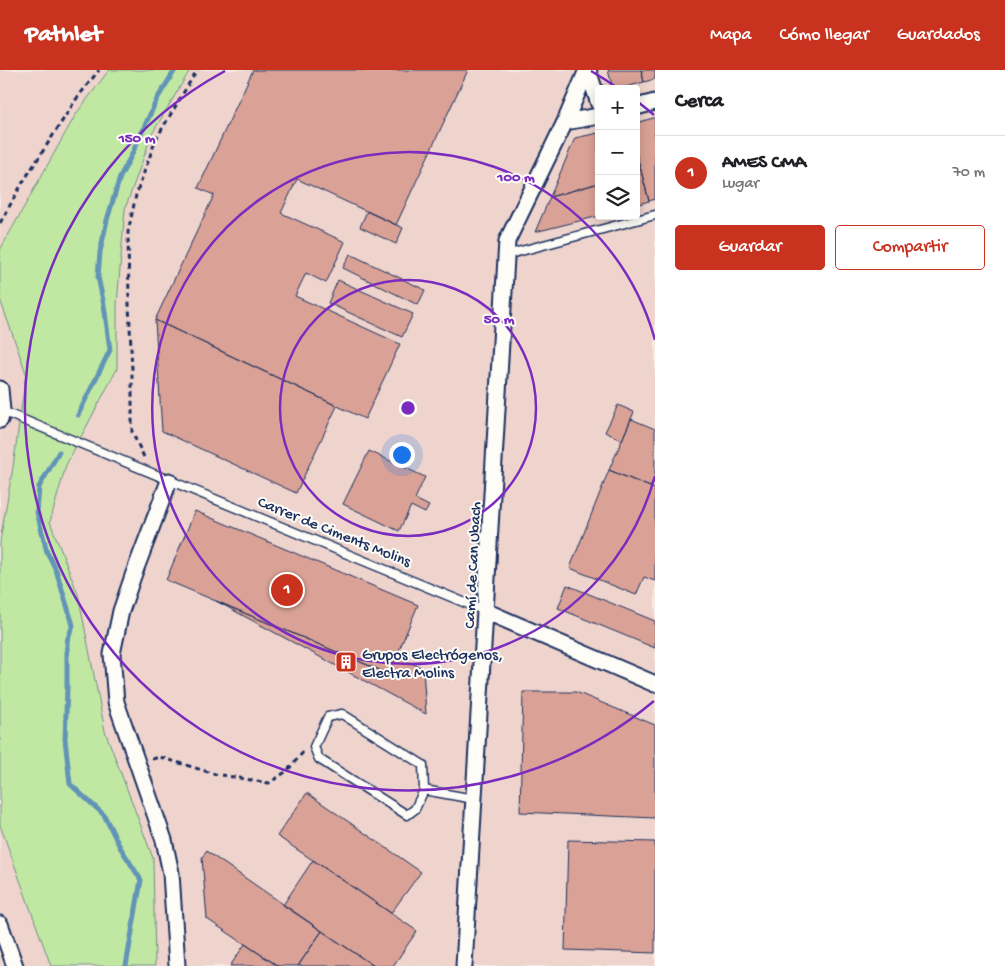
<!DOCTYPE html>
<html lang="es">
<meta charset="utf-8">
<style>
:root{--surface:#fff;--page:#f2f2f2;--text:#202124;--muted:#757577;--line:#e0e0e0;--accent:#c8321e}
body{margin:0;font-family:"Gochi Hand",sans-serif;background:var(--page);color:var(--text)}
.controls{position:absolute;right:15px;top:15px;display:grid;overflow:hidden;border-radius:5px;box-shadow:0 2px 12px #0003}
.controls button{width:45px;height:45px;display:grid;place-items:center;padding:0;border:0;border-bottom:1px solid var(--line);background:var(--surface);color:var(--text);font:25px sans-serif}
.you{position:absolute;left:401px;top:384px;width:18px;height:18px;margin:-12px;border:4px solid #fff;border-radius:50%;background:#1a73e8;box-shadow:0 0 0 8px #1a73e833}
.badge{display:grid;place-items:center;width:32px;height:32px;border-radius:50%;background:var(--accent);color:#fff;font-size:16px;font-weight:700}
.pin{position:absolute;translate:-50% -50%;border:2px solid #fff;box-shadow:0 1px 5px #0006}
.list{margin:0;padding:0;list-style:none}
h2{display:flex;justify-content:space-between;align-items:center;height:65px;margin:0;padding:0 20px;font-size:21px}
h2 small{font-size:16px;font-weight:400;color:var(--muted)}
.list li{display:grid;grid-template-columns:32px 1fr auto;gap:15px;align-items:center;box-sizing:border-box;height:75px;padding:0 20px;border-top:1px solid var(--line)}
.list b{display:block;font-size:19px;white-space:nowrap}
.list p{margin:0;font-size:16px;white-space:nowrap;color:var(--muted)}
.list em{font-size:16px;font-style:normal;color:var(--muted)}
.actions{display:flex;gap:10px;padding:15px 20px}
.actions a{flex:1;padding:11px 0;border:1px solid var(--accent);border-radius:5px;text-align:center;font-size:18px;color:var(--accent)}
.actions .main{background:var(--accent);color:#fff}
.icon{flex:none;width:28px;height:28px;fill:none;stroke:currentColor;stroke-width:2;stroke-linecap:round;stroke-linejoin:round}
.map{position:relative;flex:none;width:655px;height:896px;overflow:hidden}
header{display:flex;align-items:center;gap:30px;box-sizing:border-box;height:70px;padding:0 25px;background:var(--accent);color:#fff}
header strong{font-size:24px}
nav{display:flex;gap:28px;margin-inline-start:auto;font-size:18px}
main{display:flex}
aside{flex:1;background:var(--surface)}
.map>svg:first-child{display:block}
</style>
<header>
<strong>Pathlet</strong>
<nav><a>Mapa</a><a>Cómo llegar</a><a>Guardados</a></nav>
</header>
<main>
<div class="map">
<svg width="655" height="896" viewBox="0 0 655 896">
<rect width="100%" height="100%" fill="#f6eae4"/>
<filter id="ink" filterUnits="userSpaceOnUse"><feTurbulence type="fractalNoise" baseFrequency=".02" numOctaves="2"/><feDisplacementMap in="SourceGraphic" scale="10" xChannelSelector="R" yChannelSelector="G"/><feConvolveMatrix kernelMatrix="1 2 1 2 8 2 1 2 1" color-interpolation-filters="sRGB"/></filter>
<g filter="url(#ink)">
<path fill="#eed4cd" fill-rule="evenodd" d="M0,0h109l-33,44 -76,136z
M190,0h465v896h-500l-2,-108 -48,-127 -27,-137 -28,-72 16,-57 51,-96v-65l8,-95 27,-75zM599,19h37v127h-37z
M0,229l26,74 -13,94 -13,74z
M0,755l51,141h-51z"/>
<path fill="#c1e8a3" stroke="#6e8c80" d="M109,0h81l-38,64 -27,75 -8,95v65l-51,96 -16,57 28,72 27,137 48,127 2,108h-104l-51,-141v-284l13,-74 13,-94 -26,-74v-49l76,-136z"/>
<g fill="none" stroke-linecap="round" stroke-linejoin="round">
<path stroke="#6294b7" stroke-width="5" d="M78,345l32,-65 -6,-45 -6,-28 2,-25 7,-32 13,-43 11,-21 26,-57 18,-29
M59,382l-20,35 -2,25 10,40 9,18 17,55 -6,16v47l-2,51 5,45 34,31 16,32 21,33 -15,86"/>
</g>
<path fill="#daa296" stroke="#1b2f5e" d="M253,0h215l-72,155 -99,-46 -16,34 64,29 -19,41 -20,-10 -11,23 105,48 -35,75 -210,-99 59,-125 -16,-7z
M608,0h33l3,12 -25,7h-6z
M641,0h14v9l-11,3z
M653,48h2v81l-6,2 -13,-49v-29z
M598,63l1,50 -49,14 25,-59z
M636,82l13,49 -13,4z
M599,113v33l-64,16 15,-35z
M367,141l36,17 -7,16 -36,-17z
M350,184l75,36 -7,15 -75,-37z
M338,210l75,34 -11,23 -74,-34z
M155,250l182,86 -41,87 -134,-62z
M618,335l16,7 -12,28 -17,-8z
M631,349l24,10v48l-5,10 -41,-17z
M369,381l56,26 -10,22 14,7 -4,7 -14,-7 -12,25 -56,-27z
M609,400l46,19v92l-11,-4 -8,18 -66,-27z
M195,441l223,94 -29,69 -223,-94z
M567,515l88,36v27l-97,-40z
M216,531l173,73 8,-17 26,11 3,46z
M523,622h53l79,33v93l-135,-6z
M307,723l114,79 -30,41 -114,-77z
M568,770l87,2v111l-90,-3z
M206,781l116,80 -24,35h-20l-71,-47 -5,-61z
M313,790l104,71 -24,35h-19l-91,-61z
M322,861l52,35h-76z
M245,874l33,22h-48z"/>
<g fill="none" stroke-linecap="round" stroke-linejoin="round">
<g stroke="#1b2f5e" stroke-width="11">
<path id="lane" d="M506,185l149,-40
M2,341l483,200
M342,644l81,51 1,25 -9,19 -8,6 -88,-56 -5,-12 14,-30z
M424,720l50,9"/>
</g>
<g stroke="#1b2f5e" stroke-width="19">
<path id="street" d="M588,0l11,34
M636,37l19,-5
M565,52l34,-6
M0,319l2,22 -2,9
M169,411l-36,95 -12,35 -9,43 4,48 48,138 7,33 6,93
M485,541l170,73
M0,854l15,42
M464,896l43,-725 58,-119 22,-52"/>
</g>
<path stroke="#1b2f5e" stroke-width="3" stroke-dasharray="5 4" stroke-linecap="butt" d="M0,153l23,-41 54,-84 22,-28
M144,387l-12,-25v-62l-3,-66 -1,-72 8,-37 20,-56 41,-69
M152,689l8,-2 55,17 54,9 18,-12 17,-20"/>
<use href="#lane" stroke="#fdfcf7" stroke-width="8"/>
<use href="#street" stroke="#fdfcf7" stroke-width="15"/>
</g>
</g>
<g fill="none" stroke="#7b2cbf" stroke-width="2.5">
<circle cx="408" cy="338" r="128"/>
<path d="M655 406A256 256 0 1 1 655 270"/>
<path d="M654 631A383 383 0 1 1 225 1M591 1A383 383 0 0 1 619 19M638 32A383 383 0 0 1 654 45"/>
</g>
<defs>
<g id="building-square" transform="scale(1.125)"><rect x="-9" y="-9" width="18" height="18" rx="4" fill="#c8321e" stroke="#fdfcf7"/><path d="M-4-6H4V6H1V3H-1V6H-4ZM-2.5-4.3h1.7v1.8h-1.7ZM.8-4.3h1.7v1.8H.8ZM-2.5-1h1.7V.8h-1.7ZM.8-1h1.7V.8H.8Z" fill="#fff"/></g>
</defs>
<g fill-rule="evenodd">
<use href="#building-square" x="346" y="592"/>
</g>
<g text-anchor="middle" stroke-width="4" stroke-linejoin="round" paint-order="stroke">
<g font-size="16" fill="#1b2f5e" stroke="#fdfcf7">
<text transform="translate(335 460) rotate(22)" y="6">Carrer de Ciments Molins</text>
<text transform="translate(471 495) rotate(-87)" y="6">Camí de Can Ubach</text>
</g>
<g font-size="16" fill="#1b2f5e" stroke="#fdfcf7" text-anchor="start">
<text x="362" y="589">Grupos Electrógenos,<tspan x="362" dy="18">Electra Molins</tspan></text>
</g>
</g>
<circle cx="408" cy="338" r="8" fill="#7b2cbf" stroke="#fdfcf7" stroke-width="2.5"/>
<g font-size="15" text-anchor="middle" font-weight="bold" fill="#7b2cbf" stroke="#fdfcf7" stroke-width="4" stroke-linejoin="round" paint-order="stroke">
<text x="137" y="72">150 m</text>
<text x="516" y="111">100 m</text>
<text x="499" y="253">50 m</text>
</g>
</svg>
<div class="controls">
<button>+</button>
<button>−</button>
<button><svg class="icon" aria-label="layers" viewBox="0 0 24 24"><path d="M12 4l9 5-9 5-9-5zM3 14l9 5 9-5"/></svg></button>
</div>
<div class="you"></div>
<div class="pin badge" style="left:287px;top:520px">1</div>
</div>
<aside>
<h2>Cerca<small></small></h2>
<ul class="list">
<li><span class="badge">1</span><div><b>AMES CMA</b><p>Lugar</p></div><em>70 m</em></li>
</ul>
<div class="actions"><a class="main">Guardar</a><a>Compartir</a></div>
</aside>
</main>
